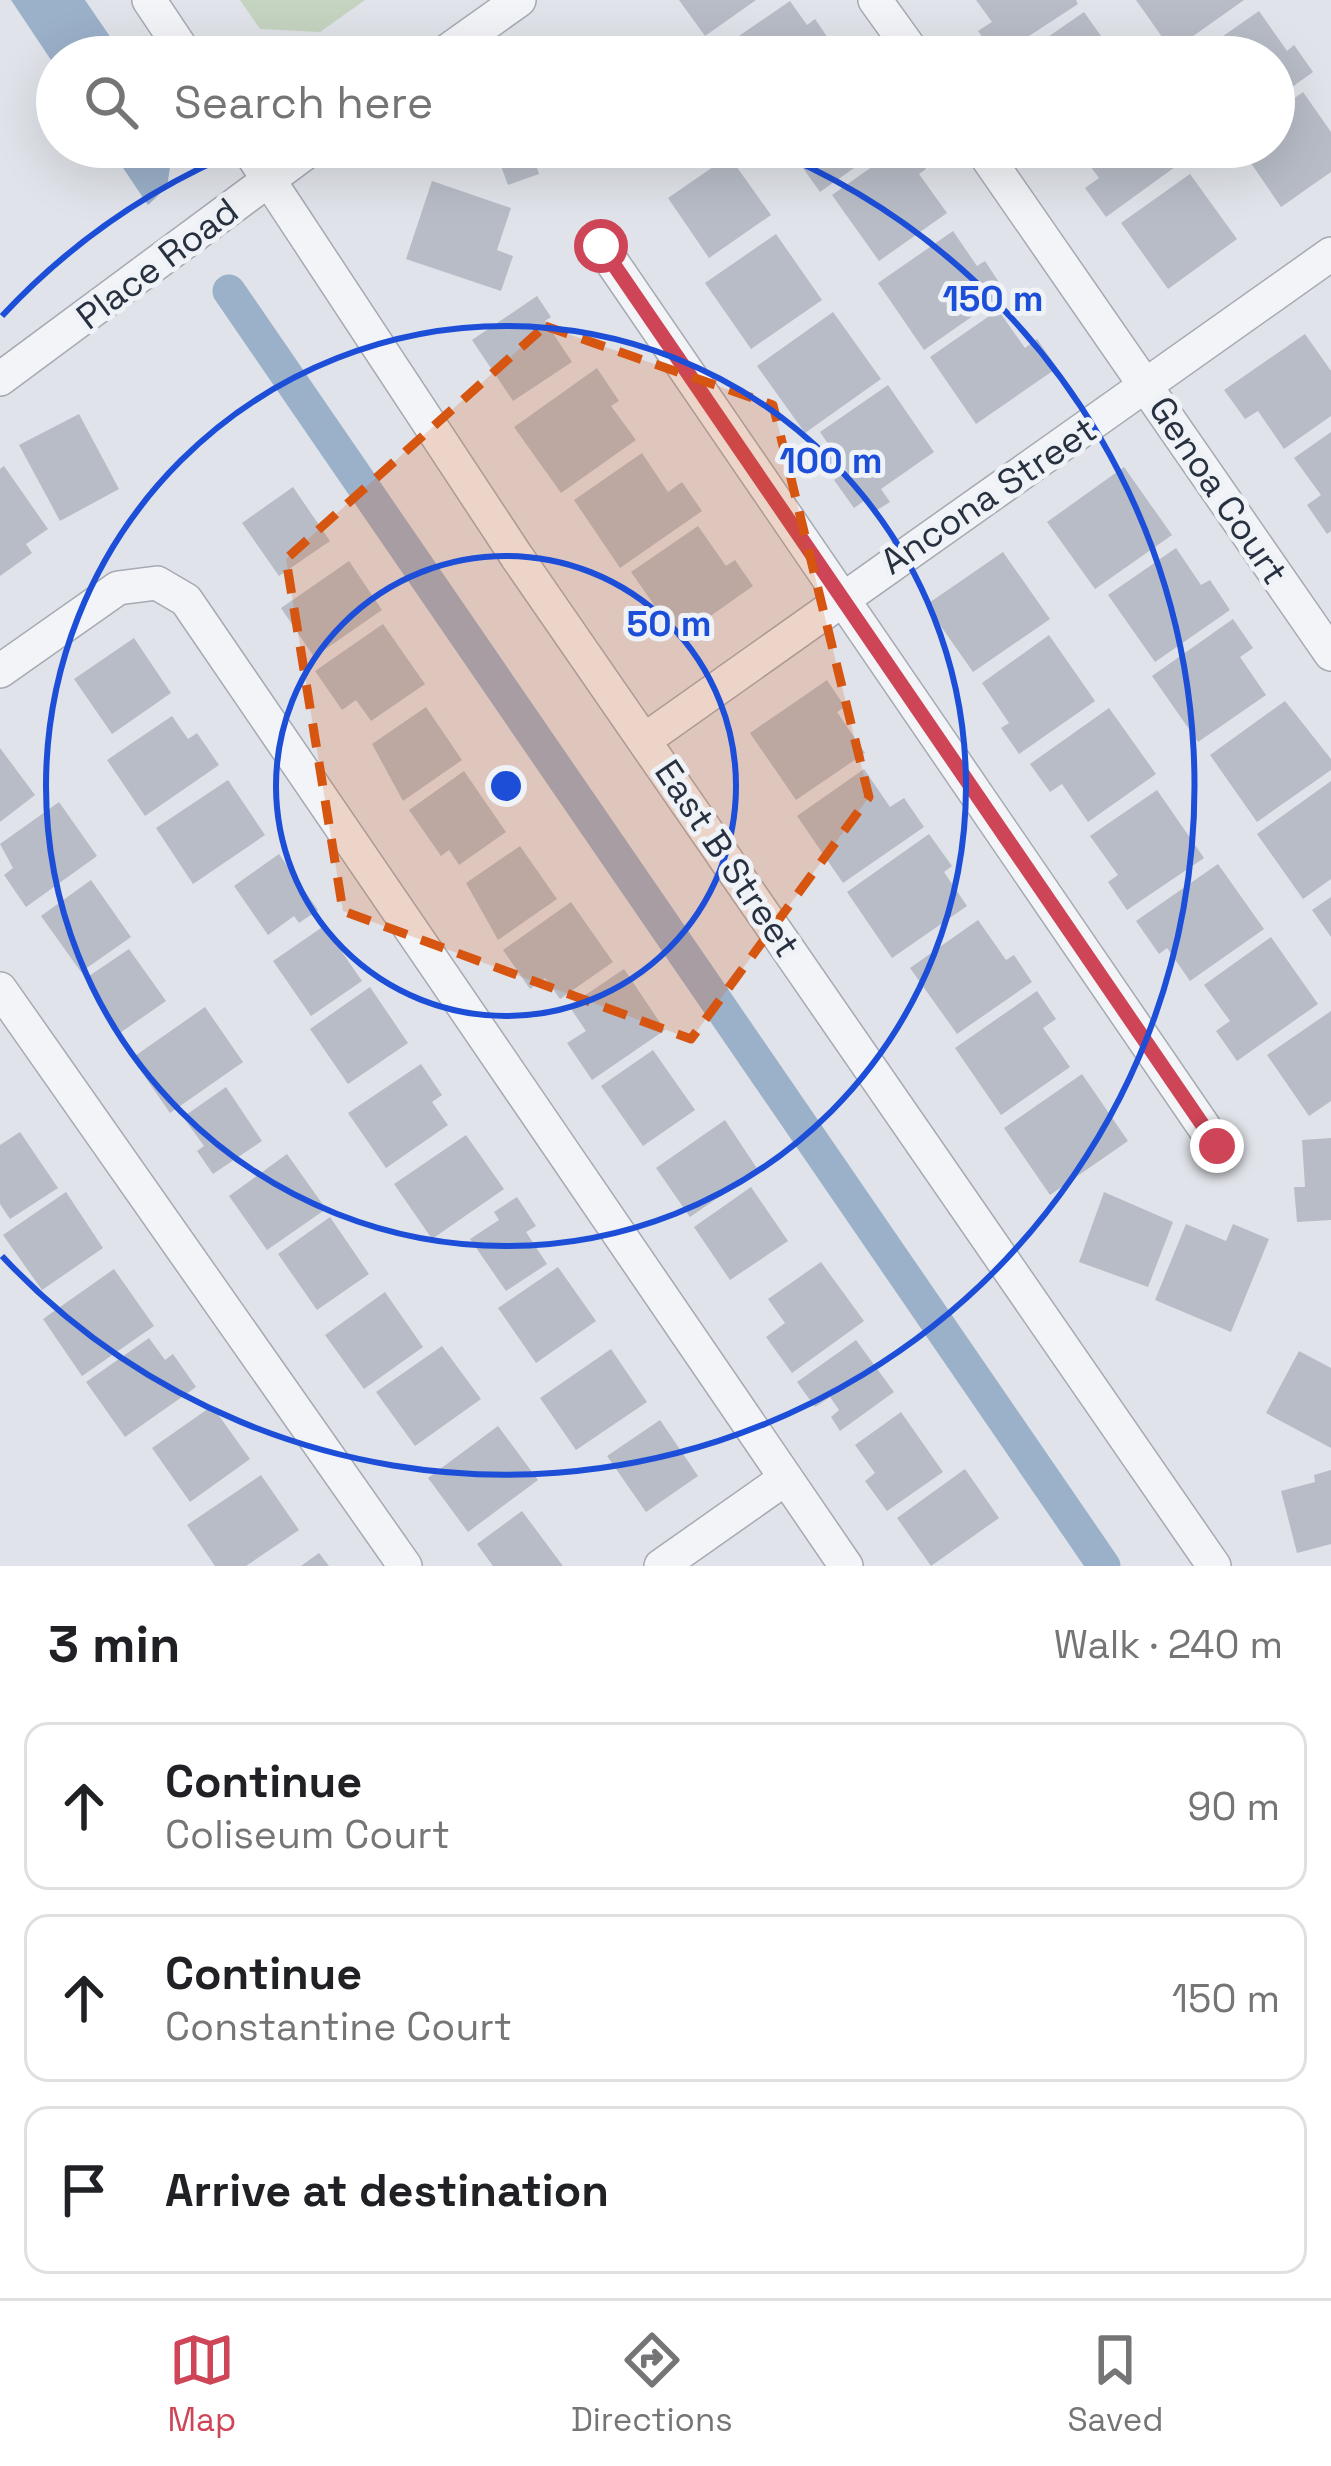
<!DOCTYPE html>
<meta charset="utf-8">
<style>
:root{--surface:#fff;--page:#f2f2f2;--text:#202124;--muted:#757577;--line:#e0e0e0;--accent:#ce4557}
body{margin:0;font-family:"Space Grotesk",sans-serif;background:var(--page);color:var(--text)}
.stop{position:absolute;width:36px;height:36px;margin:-27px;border:9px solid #ce4557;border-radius:50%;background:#fff}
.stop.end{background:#ce4557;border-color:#fff;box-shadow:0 3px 12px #0008}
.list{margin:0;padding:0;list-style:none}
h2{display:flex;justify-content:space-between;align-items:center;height:156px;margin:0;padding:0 48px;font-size:51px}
h2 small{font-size:39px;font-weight:400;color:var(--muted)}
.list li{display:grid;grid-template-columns:78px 1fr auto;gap:36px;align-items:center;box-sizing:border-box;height:168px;margin:0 24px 24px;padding:0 24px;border:3px solid var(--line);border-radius:24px}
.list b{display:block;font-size:45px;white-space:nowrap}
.list p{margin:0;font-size:39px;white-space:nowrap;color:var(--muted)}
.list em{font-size:39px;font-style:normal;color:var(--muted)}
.icon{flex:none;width:66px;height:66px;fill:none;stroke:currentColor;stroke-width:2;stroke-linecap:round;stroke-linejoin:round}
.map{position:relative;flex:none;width:1331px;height:1566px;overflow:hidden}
.search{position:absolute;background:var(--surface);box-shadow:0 12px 48px #0002;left:36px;right:36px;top:36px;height:132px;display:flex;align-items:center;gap:30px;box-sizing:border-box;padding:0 42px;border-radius:66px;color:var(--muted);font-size:45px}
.sheet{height:732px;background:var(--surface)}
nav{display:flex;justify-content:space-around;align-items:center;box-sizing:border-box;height:168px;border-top:3px solid var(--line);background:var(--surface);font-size:33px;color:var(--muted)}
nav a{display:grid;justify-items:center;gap:6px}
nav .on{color:var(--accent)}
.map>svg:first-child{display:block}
</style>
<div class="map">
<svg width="1331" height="1566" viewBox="0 0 1331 1566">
<rect width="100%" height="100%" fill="#e0e3e9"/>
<path fill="#c5d3c1" d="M240,0h125l-45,32 -60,-3z"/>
<path fill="#9bb0c9" d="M11,0h74l39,57h-67v12z
M109,147h64l-6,40 -19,18z"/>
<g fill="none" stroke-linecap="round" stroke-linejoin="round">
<path stroke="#9bb0c9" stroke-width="33" d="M229,291l875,1275"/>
</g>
<path fill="#b7bcc6" d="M679,0h77l-51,36z
M976,0h100l2,4 -81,53 -19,-26 14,-9z
M1136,0h108l-72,51z
M790,1l17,24 8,-6 26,38h-115l-6,-8z
M1259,11l28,40 7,-6 19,27 -39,28v-43h-81z
M1084,12l32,45h-97z
M1303,92l28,40v40l-50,35 -41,-60h34v-34z
M494,147h91l1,1 -50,17 3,9 -31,11z
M597,147h81l-1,12 -81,-4z
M788,147h96l-64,45z
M900,147h11l15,22 -7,5 28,39 -68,48 -47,-66z
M1076,147h101l9,12 -80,58 -21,-29 14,-10z
M729,156l42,59 -62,43 -41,-60z
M1190,174l47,65 -69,50 -47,-66z
M432,181l79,27 -14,42 16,6 -12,35 -95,-32z
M953,231l24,35 8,-5 21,32 -82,57 -46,-67z
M776,234l46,66 -71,49 -46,-66z
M537,296l14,21 -6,4 27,41 -59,39 -41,-61z
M998,310l27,38 12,-9 20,29 -81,56 -46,-67z
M833,312l48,67 -76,54 -48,-67z
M1305,334l26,37v45l-47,33 -26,-38 -13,8 -21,-29z
M597,368l22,33 -8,5 25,34 -75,53 -47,-66z
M888,385l46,67 -53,37 9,13 -13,8 -9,-12 -14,10 -20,-28 13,-9 -27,-39z
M79,414l40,75 -59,32 -41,-76z
M1331,432v99l-4,3 -20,-29 14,-10 -27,-37z
M642,453l26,39 14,-10 20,29 -82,57 -46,-68z
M4,466l44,63 -22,15 6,9 -32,23v-107z
M1124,467l48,68 -77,54 -48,-67z
M293,487l37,54 -51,35 -37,-53z
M698,526l28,40 9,-6 18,26 -75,53 -47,-67z
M1176,548l25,37 9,-5 20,30 -75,52 -47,-67z
M1003,552l47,67 -77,53 -47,-67z
M349,561l33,49 -68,47 -33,-49z
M1233,619l20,29 -13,9 26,38 -68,47 -46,-66z
M383,624l42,60 -54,37 -15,-21 -14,10 -27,-39z
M1049,635l46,66 -76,53 -18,-26 8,-5 -27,-40z
M134,638l37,55 -59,41 -38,-55z
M827,680l18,27 -8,5 28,41 -69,47 -46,-67z
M1285,701l46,58v11l-74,52 -47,-67z
M426,707l36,53 -59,41 -31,-57z
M1109,708l47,66 -68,48 -26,-38 -12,8 -20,-28z
M172,716l16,23 9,-6 22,32 -74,51 -38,-56z
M0,748l35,47 -35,27z
M864,769l26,38 14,-9 20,29 -81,56 -46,-67z
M464,771l42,61 -47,33 -10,-15 -8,6 -32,-46z
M228,780l37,55 -72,49 -37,-56z
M1331,781v98l-28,20 -46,-65z
M1157,790l47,68 -77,52 -19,-28 10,-7 -28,-39z
M59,802l38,54 -71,51 -22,-32 9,-7 -13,-24z
M929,834l23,32 -8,6 23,34 -75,52 -45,-66z
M520,846l37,53 -59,41 -32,-57z
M279,854l39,56 -19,13 -5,-7 -26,19 -34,-49z
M1218,864l46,65 -74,52 -23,-33 -8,6 -23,-33z
M91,880l40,57 -50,35 -40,-56z
M1331,897v40l-19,-27z
M571,902l42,60 -53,37 -15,-21 -15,11 -27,-39z
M978,920l28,40 8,-5 18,27 -75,52 -47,-66z
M324,926l38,55 -51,35 -38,-55z
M1271,937l47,67 -81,57 -21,-30 14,-10 -26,-36z
M129,949l37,52 -49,34 -31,-57z
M624,969l41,61 -73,50 -25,-37 19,-12 -17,-25z
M370,987l38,56 -60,41 -38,-55z
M1037,991l19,28 -13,9 27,39 -69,48 -46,-67z
M205,1007l38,55 -73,51 -38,-55z
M1331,1011v90l-22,15 -42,-61z
M653,1050l42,60 -52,36 -42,-60z
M421,1064l21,31 -10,7 16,23 -62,43 -38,-55z
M1082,1074l46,67 -78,54 -46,-67z
M226,1087l36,54 -49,33 -16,-23 7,-5 -21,-29z
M725,1120l33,50 -68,47 -34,-49z
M20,1132l38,56 -48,31 -10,-15v-59z
M466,1135l38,54 -72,50 -38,-55z
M1331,1138v82l-34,2 -3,-35h11l-3,-47z
M287,1154l39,55 -59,41 -38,-54z
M751,1187l37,54 -58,39 -36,-53z
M66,1192l37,56 -61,42 -39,-55z
M1104,1192l69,30 -25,65 -69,-25z
M517,1197l19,29 -10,6 21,32 -41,27 -36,-52 29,-19 -5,-8z
M330,1217l39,57 -52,36 -39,-56z
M1186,1224l40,17 7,-17 36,15 -38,93 -76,-32z
M821,1262l43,59 -72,52 -26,-36 19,-14 -17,-24z
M558,1267l38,54 -60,42 -38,-55z
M114,1269l40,57 -72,50 -39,-57z
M385,1292l38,55 -59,42 -39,-54z
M149,1338l16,22 8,-6 23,33 -71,50 -39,-55z
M856,1340l38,52 -54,39 -9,-14 8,-7 -9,-13 -15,10 -18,-25z
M442,1346l39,53 -66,47 -39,-54z
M611,1349l36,53 -71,48 -36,-52z
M1299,1351l32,17v80l-65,-35z
M212,1406l38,53 -60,43 -38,-54z
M901,1412l42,60 -56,39 -22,-30 10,-8 -20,-28z
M660,1420l38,56 -52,36 -39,-56z
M498,1426l40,54 -70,52 -40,-54z
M965,1469l34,49 -68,48 -34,-48z
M1331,1470v74l-34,9 -16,-62 34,-9 -1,-7z
M261,1475l38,55 -53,36h-31l-28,-41z
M522,1511l41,55h-70l-16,-22z
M319,1553l10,13h-28z"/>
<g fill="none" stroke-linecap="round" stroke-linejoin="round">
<g stroke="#a5aab3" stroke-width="36">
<path id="street" d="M149,0l38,57
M875,0l41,57
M439,57l80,-57
M247,147l270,410 697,1009
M980,147l351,507
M601,246l616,900
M0,379l313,-232
M0,671l118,-83 39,-5 29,17 660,966
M646,739l685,-485
M0,989l405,577
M661,1566l125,-88"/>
</g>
<use href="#street" stroke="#f2f4f7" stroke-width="33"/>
</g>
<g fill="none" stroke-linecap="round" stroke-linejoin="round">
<path stroke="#ce4557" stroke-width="15" d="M601,246l616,900"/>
</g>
<path fill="#d55511" fill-opacity="0.2" stroke="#d55511" stroke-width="9" stroke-dasharray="24 15" stroke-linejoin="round" d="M545,326l228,79 96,392 -178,242 -348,-128 -57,-352z"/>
<g fill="none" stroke="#1d4ed8" stroke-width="6">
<circle cx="506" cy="786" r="230"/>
<circle cx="506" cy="786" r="460"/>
<path d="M2 316A689 689 0 0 1 248 147M764 147A689 689 0 1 1 2 1256"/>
</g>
<g text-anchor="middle" stroke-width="10" stroke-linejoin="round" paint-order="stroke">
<g font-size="36" fill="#283140" stroke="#eff2f6">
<text transform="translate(157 263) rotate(-37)" y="13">Place Road</text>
<text transform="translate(1219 490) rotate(56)" y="13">Genoa Court</text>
<text transform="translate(988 495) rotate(-34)" y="13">Ancona Street</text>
<text transform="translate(728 858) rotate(56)" y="13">East B Street</text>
</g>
</g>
<circle cx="506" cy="786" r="18" fill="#1d4ed8" stroke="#eff2f6" stroke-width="6"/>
<g font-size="36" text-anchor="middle" font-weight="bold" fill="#1d4ed8" stroke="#eff2f6" stroke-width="10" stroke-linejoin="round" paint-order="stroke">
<text x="993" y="311">150 m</text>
<text x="831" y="473">100 m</text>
<text x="669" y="636">50 m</text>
</g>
</svg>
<div class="stop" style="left:601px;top:246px"></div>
<div class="stop end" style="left:1217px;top:1146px"></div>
<div class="search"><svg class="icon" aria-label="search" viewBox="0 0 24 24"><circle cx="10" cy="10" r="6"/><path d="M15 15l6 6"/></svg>Search here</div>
</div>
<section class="sheet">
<h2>3 min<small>Walk · 240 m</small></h2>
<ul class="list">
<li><svg class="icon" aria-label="ahead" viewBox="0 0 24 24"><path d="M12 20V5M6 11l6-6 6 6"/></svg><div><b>Continue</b><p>Coliseum Court</p></div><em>90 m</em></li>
<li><svg class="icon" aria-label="ahead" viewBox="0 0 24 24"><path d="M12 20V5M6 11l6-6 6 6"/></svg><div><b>Continue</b><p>Constantine Court</p></div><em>150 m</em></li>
<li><svg class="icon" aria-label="arrive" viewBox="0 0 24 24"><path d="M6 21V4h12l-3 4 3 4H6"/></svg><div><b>Arrive at destination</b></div></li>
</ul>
</section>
<nav>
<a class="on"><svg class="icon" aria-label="map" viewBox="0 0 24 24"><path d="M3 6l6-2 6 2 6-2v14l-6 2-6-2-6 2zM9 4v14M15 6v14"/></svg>Map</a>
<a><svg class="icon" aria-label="directions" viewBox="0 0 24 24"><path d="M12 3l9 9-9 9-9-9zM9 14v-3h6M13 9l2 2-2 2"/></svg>Directions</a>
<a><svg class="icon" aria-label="saved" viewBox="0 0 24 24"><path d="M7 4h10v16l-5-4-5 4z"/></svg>Saved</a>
</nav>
